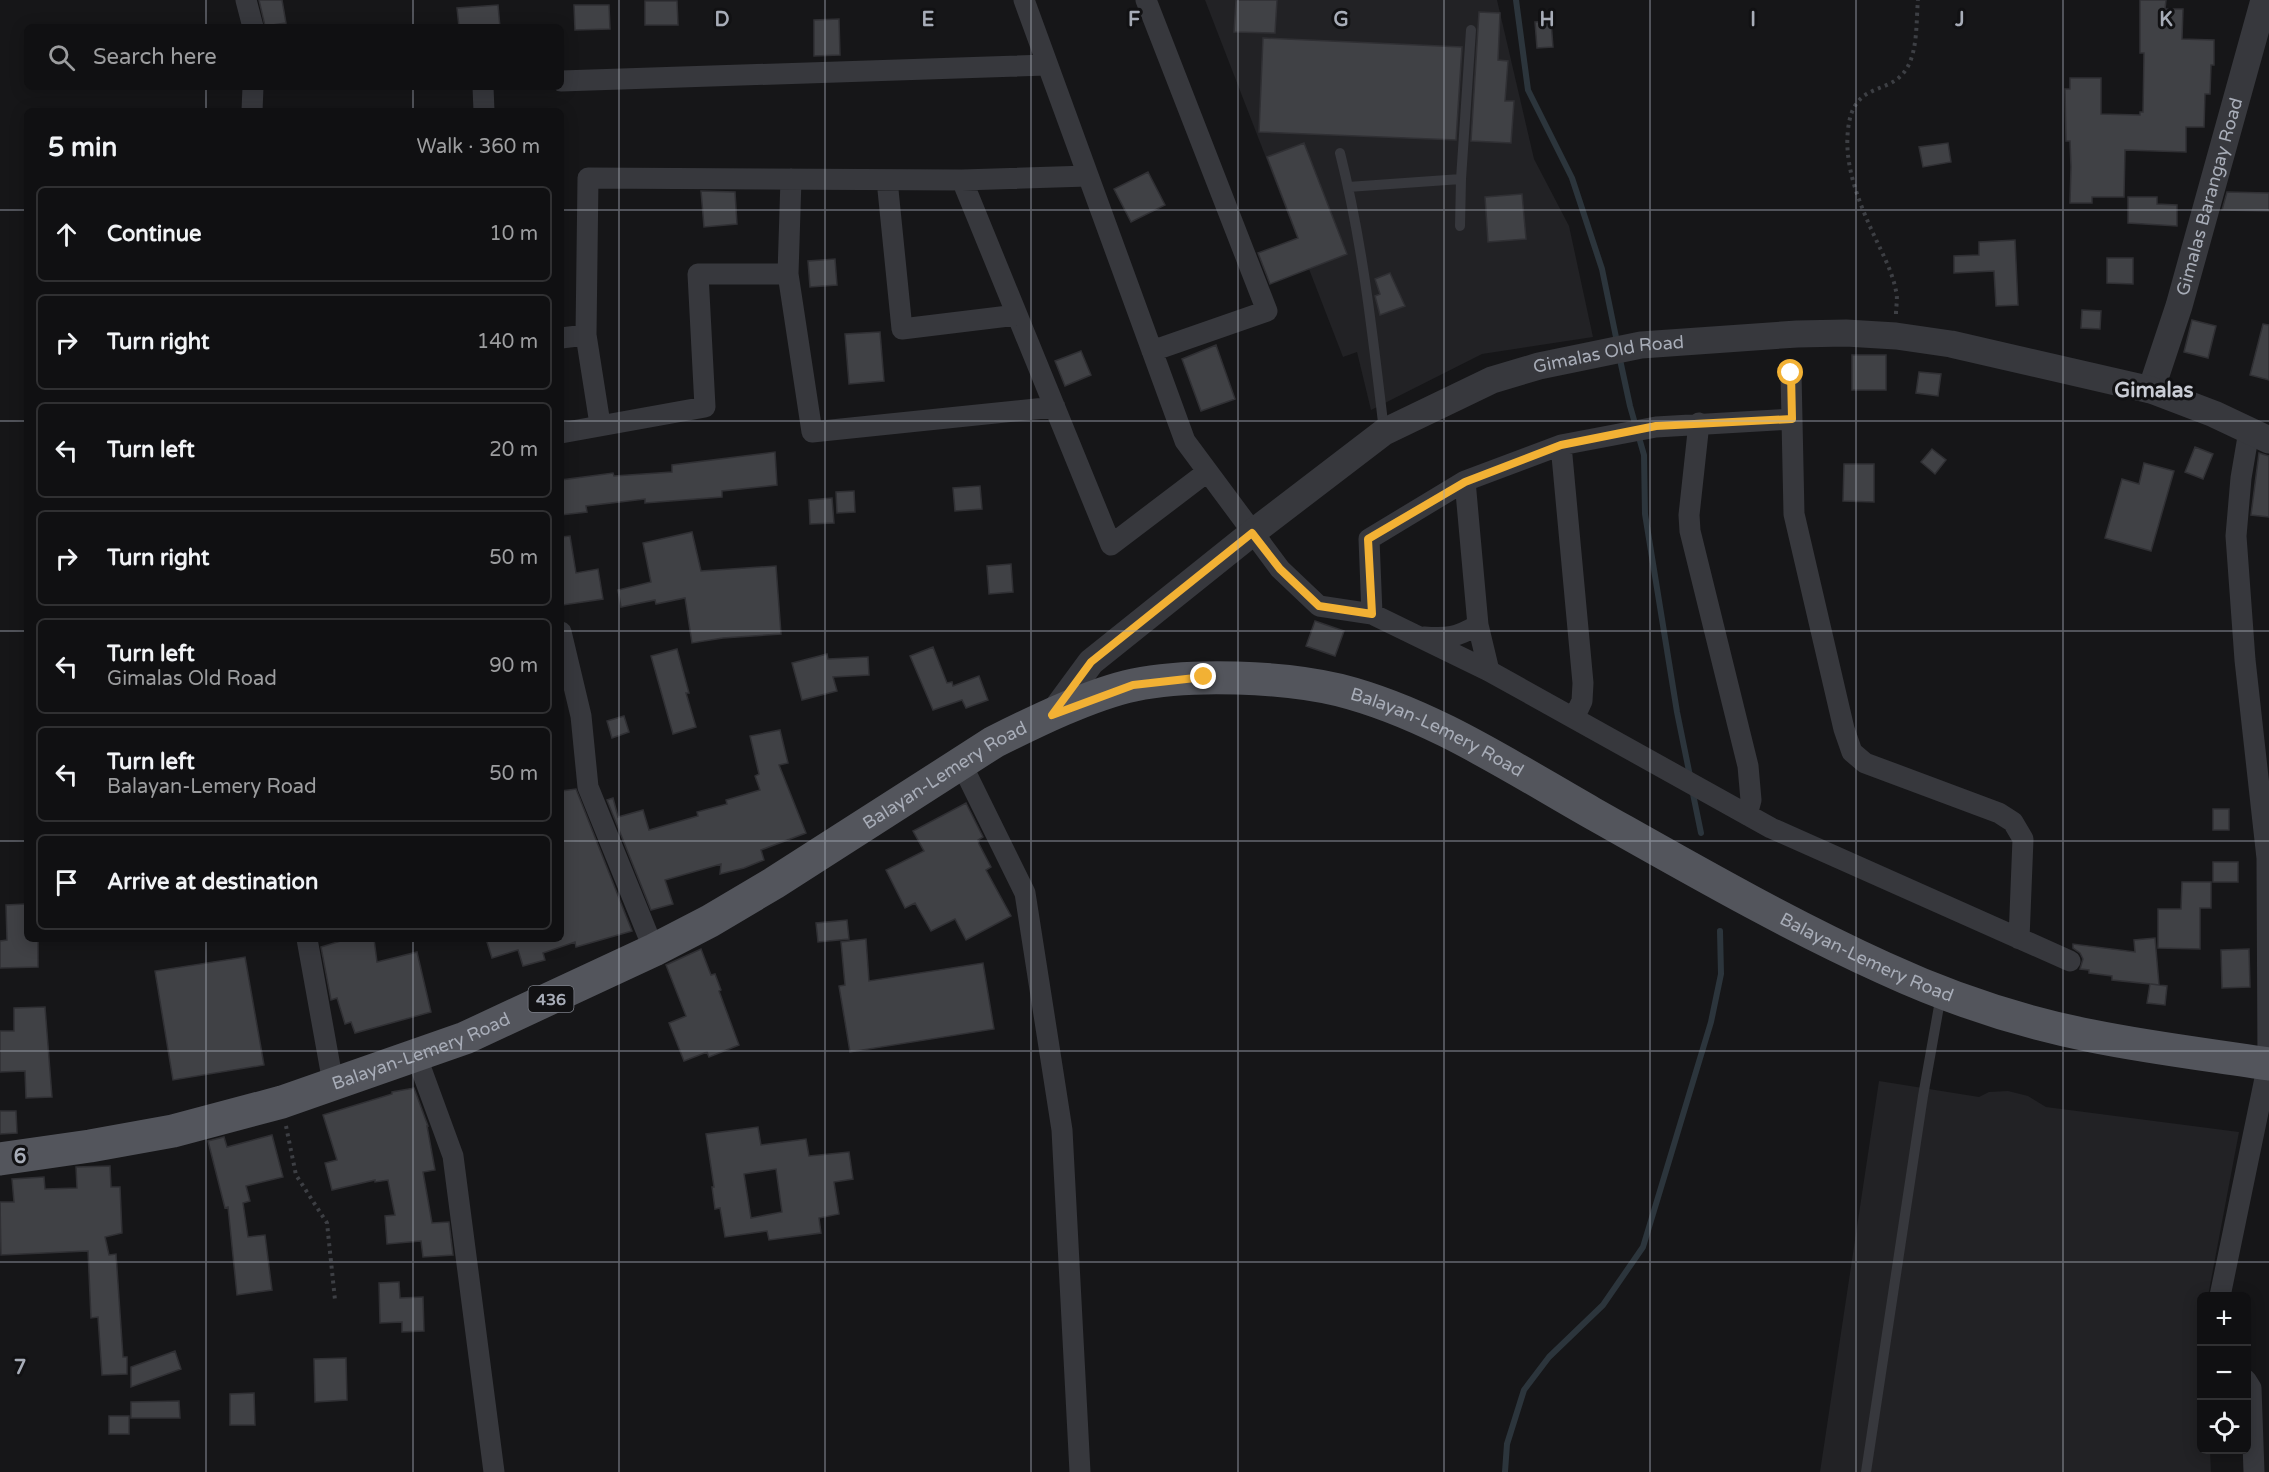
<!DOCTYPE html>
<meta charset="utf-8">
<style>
:root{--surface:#101012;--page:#1e1e20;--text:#f1f3f6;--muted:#9c9d9f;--line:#303032}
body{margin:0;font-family:"Varela Round",sans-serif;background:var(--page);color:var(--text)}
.controls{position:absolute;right:18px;bottom:18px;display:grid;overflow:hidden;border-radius:9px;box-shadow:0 3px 15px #0003}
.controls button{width:54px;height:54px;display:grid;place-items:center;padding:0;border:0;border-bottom:2px solid var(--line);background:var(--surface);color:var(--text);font:30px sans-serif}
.stop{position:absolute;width:18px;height:18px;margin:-14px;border:4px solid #f2b134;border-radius:50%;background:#fff}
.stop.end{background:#f2b134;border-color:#fff;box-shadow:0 2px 6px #0008}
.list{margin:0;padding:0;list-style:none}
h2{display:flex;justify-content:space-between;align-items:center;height:78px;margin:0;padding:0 24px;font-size:26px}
h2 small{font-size:20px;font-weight:400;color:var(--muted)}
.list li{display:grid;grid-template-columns:39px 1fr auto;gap:18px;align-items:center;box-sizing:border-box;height:96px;margin:0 12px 12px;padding:0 12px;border:2px solid var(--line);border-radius:9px}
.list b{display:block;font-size:22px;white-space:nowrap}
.list p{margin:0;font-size:20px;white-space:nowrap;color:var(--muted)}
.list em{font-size:20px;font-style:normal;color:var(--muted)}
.icon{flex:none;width:33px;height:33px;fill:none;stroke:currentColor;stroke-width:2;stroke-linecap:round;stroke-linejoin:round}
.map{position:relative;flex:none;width:2269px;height:1472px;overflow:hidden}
.search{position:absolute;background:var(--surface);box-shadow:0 3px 15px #0003;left:24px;top:24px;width:540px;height:66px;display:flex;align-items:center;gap:15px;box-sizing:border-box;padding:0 21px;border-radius:9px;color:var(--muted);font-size:22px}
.panel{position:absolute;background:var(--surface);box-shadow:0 3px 15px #0003;left:24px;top:108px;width:540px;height:834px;border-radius:9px}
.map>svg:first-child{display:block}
</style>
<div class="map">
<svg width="2269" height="1472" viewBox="0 0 2269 1472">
<rect width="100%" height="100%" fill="#161618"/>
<path fill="#222225" d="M1205,0h292l37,159 35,67 24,111 -111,17 -111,56 -14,-58 -14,5z
M1879,1081l100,16 10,-5 19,-1 20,5 18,11 193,25 -31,164h-6v154h8l1,22h-391z"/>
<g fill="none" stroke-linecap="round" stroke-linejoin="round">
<path stroke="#2c353c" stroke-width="6" d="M1516,0l12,90 44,88 30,91 15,73
M1619,355l11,51 14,49 1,59 32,198 13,64
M1692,789l9,44
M1505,1472l2,-28 17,-54 25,-33 54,-52 40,-58 68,-225 10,-48 -1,-43"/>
</g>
<path fill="#404145" stroke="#303034" stroke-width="1.5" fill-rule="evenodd" d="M259,0h23l4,23 -21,3z
M1236,0h41l-2,33 -41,-1z
M2140,0h26l-1,9h18l-1,30 32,1v25h-3l-1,29h-5l-1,33h-18v25l-61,-2 -1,47h-32v6h-22l1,-36 -1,-26h-4l-1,-52h5v-11h31v36l39,1v-3h3l1,-59h-4z
M645,1h32l1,24h-33z
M498,5l2,22h-41l-2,-19z
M574,5h35l1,24 -35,1z
M1479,12l21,1 -2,47 10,1 -3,40h9l-3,42 -40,-2z
M839,19l1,36 -26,1v-36z
M1551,21l2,26 -16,1 -2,-26z
M1263,38l199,9 -6,93 -197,-8z
M1304,143l43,111 -77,30 -12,-31 40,-15 -31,-81z
M1948,143l3,19 -28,5 -4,-20z
M1148,172l17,33 -34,17 -17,-33z
M701,191l34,1 2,32 -33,3z
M2227,192l42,1v18l-47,-1z
M1522,194l4,45 -38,3 -3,-45z
M2128,197h29v7l20,1v21l-49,-3z
M2015,240l3,65 -22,1 -2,-35 -40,2v-17l25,-1v-13z
M2107,258h26v26l-26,-1z
M835,259l2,26 -27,2 -2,-26z
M1390,273l15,33 -25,9 -5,-19 5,-2 -5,-15z
M2082,310l19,1 -1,18 -19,-1z
M2192,320l24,6 -8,32 -24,-6z
M2263,324l6,1v55l-19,-5z
M880,332l4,49 -35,3 -4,-50z
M1216,345l19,54 -34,12 -19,-52z
M1081,351l10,24 -26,11 -10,-25z
M1852,355h34v35h-34z
M1919,372l22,2 -3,22 -22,-3z
M2195,447l18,7 -10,25 -18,-7z
M1932,449l14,11 -11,14 -14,-12z
M775,452l2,33 -55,6v6l-77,6v-4l-59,7 1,6 -26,3v-35l52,-7 1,3 58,-4v-7z
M2259,453l10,3v61l-18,-2z
M2144,463l30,8 -23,80 -46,-13 17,-59 17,5z
M1844,464h30v38l-31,-1z
M980,486l2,23 -27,2 -2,-23z
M854,491l1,21 -18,1 -1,-21z
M832,498l2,25 -24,1 -1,-24z
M692,532l9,39 75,-5 5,68 -58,4 -31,5 -7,-45 -29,6 -1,-4 -34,7 -3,-17 33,-8 -8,-39z
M570,536l6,37 22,-4 5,30 -40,6 -2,-11v-57z
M1011,564l2,28 -24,2 -2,-28z
M1315,621l29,10 -9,25 -29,-10z
M933,647l14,36 5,-1 1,4 26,-10 9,24 -22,8 -4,-8 -29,10 -23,-54z
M677,649l12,44h-3l10,34 -23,7 -22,-78z
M827,654l1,5 40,-2 1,18 -36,2 4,14 -35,9 -10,-37z
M624,716l5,16 -17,6 -5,-17z
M780,730l8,33 -9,2 27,68 -45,17 3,10 -20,8 -24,6 1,-10 -56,16 8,24 -22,6 -44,-110 6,-2 5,19 25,-7 6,20 49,-14 -1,-4 30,-8 -1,-4 34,-10 -5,-14 4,-2 -9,-38z
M576,789l56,142 -56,16 -1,-5 -32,11 2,7 -22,6 -5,-16 -26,8 -6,-19h75v-148z
M966,803l17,34 -5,3 1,4 12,23 -5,3 25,46 -45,24 -11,-21 -24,12 -16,-28 -10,5 -19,-38 38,-19 -11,-20z
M2213,809h16v21h-16z
M2213,862h25v20h-25z
M2182,882h29v26h-11v41l-42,-1v-39h23z
M25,904l1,34 12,1v28l-38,1v-27l7,-1 -1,-35z
M847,920l2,19 -31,3 -2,-19z
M2155,938l4,47 -8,-1 16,2 -2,19 -18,-2 3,-19 -38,-4v-4l-23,-3v-3l-9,-1 3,-10 -3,-6 -7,-5v-4l62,8 -1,-12z
M347,939h27l3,23 40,-10 14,60 -76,21 -4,-11 -6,2 -8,-26 -6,2 -10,-53z
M866,939l3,42 114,-18 11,66 -144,23 -11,-66 6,-1 -4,-43z
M701,949l10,26 4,-1 6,16 -2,1 20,54 -30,12 -2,-5 -23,9 -15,-38 17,-7 -20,-51z
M2249,949l1,38 -28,1 -1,-38z
M245,957l19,108 -91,15 -18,-109z
M45,1007l7,90 -26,1 -1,-27 -25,1v-41h14v-23z
M414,1088l14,38h-1l8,44 -12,2 9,51 17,-1 4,33 -30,2 -2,-16 -34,3 -2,-28 10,-1 -7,-35 -13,2v-2l-43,10 -7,-27 12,-3 -14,-45 69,-21v-2z
M0,1111h16l1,22 -17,1z
M758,1127l3,18 45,-6 3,17 40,-4 4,27 -19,3 5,32 -20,4 2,15 -52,7 -2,-9 -42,6 -5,-29 -5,1 -3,-22h2l-8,-53zM776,1169l6,43 -31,6 -7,-44z
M272,1135l11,42 -37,9 4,15 -7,2 5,34 17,-2 7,55 -35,5 -9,-88 -3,1 -17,-67 16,-4 3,10z
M110,1166l1,21h9l2,46 -17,4 4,18 7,-1 7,103h4v17l-25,1 -4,-58 -7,1 -3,-67 -87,4 -1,-53h14l-2,-23 32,-2 1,12 32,-1 -1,-21z
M399,1282l1,16 23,-1 1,34 -22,1v-10l-22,1 -1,-40z
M175,1351l6,18 -50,18v-20z
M346,1358l1,42 -32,2 -1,-43z
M254,1393l1,32h-25v-31z
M179,1401l1,17h-49v-16z
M109,1416h20v18h-20z"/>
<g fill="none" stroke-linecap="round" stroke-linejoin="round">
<path stroke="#3d3f44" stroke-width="4" stroke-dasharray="3 4.5" stroke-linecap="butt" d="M1896,314c0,-8 2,-16 0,-23 -4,-21 -15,-40 -24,-60 -14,-31 -28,-67 -24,-101 5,-51 42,-33 59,-62 11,-19 9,-47 11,-68
M286,1126l10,49 31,48 8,77"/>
<path stroke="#37383d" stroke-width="10" d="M1340,153c23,91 33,185 44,278
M1348,187l113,-8
M1460,226l1,-47 10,-149
M1866,1472l57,-376 18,-101"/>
<path stroke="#37383d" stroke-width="21" d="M246,0l7,27
M1024,0l161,441 95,128 39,37 53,8 117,57 282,157 299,133
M1146,0l121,311 -115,40
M561,81l486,-16
M483,87l1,24
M252,111l1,-24
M791,179l-3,95 24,158 243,-25
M887,180l15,149 115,-14
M962,180l149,365 96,-73
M561,338l25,-3
M1791,373l3,141 50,215 8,23 13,11 134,50 14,9 10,17 -4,100
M1699,423l-10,92 1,16 58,235 3,34 -4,15
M600,424l-14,-89 2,-157 374,2 126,-4
M561,433l144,-26 -7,-133h90
M1561,445l22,238 -1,18 -8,17
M1465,481l13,144 11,46
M1372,614l-3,-75 96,-58 96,-36 95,-18 136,-8
M561,632l20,84 7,71 66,163
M1424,637c24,2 33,0 54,-12
M961,763l64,130 37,237 18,342
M307,939l26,144
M416,1055l37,101 41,316
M2220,1296l48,-232 -1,-206 -22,-198 -9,-124 5,-58 8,-47
M2246,1380l5,8 3,84"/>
<g stroke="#37383d" stroke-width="27">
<path id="s1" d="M2151,390l28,-84 85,-306"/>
<path id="s2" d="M1052,715l39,-53 161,-129 132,-101 108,-52 47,-14 102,-21 156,-11 49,-1 50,3 55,8 200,46 63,24 55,26"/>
</g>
<path stroke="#53555c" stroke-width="33" id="s3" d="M0,1159l90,-13 83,-15 109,-29 183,-64 189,-88 56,-29 64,-38 220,-141c40,-20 97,-48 140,-57 33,-7 69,-8 103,-7 34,1 69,4 102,12 91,23 172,77 253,123 96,54 191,109 292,155 65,30 137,54 208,68 59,12 118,19 177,28"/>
</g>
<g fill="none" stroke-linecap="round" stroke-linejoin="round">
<path stroke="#f2b134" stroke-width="8" d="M1204,677l-71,8 -81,30 39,-53 161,-129 28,36 39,37 53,8 -4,-75 97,-57 96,-37 95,-19 136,-7 -1,-46"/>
</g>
<path fill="none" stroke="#a8adb8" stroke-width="1.5" stroke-opacity="0.55" d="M206,0v27M413,0v27M619,0v1472M825,0v1472M1031,0v1472M1238,0v1472M1444,0v1472M1650,0v1472M1856,0v1472M2063,0v1472M206,87v24M413,87v24M0,210h27M561,210h1708M0,421h27M561,421h1708M0,631h27M561,631h1708M0,841h27M561,841h1708M206,939v533M413,939v533M0,1051h2269M0,1262h2269"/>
<g text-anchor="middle" stroke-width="6" stroke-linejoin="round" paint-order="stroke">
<rect fill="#111113" stroke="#7b7e86" stroke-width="1.5" x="528.5" y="986" width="45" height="26" rx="4.5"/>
<g font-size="16" font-weight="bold" fill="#a8adb8">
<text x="551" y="1005">436</text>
</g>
<g font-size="18" fill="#a8adb8" stroke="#111113">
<text dy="6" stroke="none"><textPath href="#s1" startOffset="202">Gimalas Barangay Road</textPath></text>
<text dy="6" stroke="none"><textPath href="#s2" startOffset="678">Gimalas Old Road</textPath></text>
<text dy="6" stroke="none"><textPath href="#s3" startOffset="1554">Balayan-Lemery Road</textPath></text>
<text dy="6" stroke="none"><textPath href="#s3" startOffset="1030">Balayan-Lemery Road</textPath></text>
<text dy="6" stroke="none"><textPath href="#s3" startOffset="2040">Balayan-Lemery Road</textPath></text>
<text dy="6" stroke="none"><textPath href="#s3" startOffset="436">Balayan-Lemery Road</textPath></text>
</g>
<g font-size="21" font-weight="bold" fill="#c9ccd4" stroke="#111113">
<text x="2154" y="397">Gimalas</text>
</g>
</g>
<g font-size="20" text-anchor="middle" font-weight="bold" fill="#a8adb8" stroke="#111113" stroke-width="6" stroke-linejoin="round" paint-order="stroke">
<text x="722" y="26">D</text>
<text x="928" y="26">E</text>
<text x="1134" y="26">F</text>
<text x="1341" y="26">G</text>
<text x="1547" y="26">H</text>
<text x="1753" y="26">I</text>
<text x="1960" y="26">J</text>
<text x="2166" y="26">K</text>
<text x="20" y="1163">6</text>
<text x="20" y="1374">7</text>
</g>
</svg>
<div class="controls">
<button>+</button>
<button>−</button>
<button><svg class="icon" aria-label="locate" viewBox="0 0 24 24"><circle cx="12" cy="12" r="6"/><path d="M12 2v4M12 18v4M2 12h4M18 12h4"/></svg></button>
</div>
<div class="stop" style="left:1791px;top:373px"></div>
<div class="stop end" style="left:1204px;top:677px"></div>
<div class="search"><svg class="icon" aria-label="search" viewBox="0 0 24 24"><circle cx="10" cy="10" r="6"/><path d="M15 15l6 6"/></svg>Search here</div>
<section class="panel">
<h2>5 min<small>Walk · 360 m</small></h2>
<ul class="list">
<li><svg class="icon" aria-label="ahead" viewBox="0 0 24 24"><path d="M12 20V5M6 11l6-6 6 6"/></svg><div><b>Continue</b></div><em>10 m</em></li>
<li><svg class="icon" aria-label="right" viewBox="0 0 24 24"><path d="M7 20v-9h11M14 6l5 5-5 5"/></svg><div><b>Turn right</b></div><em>140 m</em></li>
<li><svg class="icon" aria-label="left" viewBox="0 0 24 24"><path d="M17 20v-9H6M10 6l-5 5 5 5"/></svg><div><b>Turn left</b></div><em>20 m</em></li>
<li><svg class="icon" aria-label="right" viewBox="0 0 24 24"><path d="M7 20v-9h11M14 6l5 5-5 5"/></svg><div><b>Turn right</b></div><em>50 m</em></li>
<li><svg class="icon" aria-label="left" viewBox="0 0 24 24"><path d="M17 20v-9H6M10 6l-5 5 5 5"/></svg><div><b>Turn left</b><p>Gimalas Old Road</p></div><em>90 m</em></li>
<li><svg class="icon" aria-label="left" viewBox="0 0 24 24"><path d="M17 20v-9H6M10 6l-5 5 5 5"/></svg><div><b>Turn left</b><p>Balayan-Lemery Road</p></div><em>50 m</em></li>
<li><svg class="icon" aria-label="arrive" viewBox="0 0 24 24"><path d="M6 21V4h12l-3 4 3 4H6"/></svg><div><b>Arrive at destination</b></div></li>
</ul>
</section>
</div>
